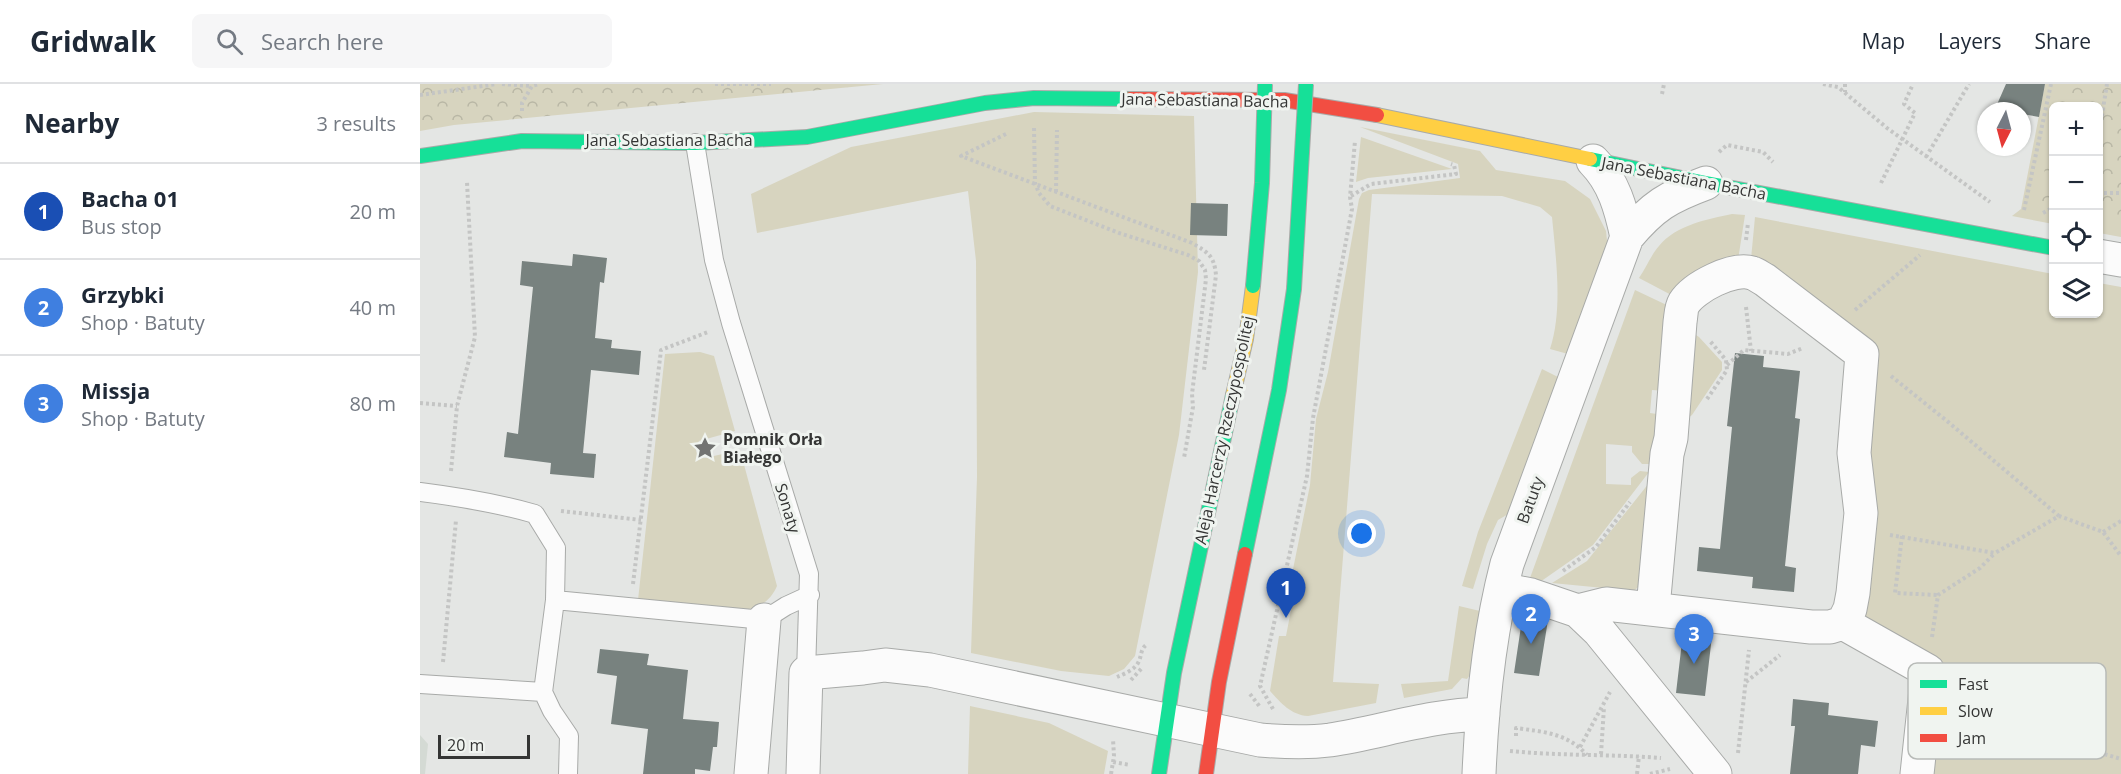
<!DOCTYPE html>
<meta charset="utf-8">
<style>
:root{--surface:#fff;--page:#f6f6f7;--text:#1f2937;--muted:#747a83;--line:#e0e1e3;--accent:#727372}
body{margin:0;font-family:"Open Sans",sans-serif;background:var(--page);color:var(--text)}
.controls{position:absolute;right:18px;top:18px;display:grid;overflow:hidden;border-radius:9px;box-shadow:0 2px 4px #0004}
.controls button{width:54px;height:54px;display:grid;place-items:center;padding:0;border:0;border-bottom:2px solid var(--line);background:var(--surface);color:var(--text);font:30px sans-serif}
.compass{position:absolute;left:1557px;top:18px;width:54px;height:54px;border-radius:50%;background:var(--surface);box-shadow:0 2px 4px #0004;rotate:186deg}
.scale{position:absolute;left:18px;bottom:15px;width:92px;box-sizing:border-box;padding-left:6px;border:3px solid #343534;border-top:0;font-size:16px;line-height:21px;white-space:nowrap;color:#343534;-webkit-text-stroke:4px #f0f4f0;paint-order:stroke}
.you{position:absolute;left:942px;top:450px;width:21px;height:21px;margin:-15px;border:4px solid #fff;border-radius:50%;background:#1a73e8;box-shadow:0 0 0 9px #1a73e833}
.badge{display:grid;place-items:center;width:39px;height:39px;border-radius:50%;background:var(--accent);color:#fff;font-size:20px;font-weight:700}
.pin{position:absolute;translate:-50% -50px;filter:drop-shadow(0 2px 3px #0008)}
.pin::after{content:'';position:absolute;top:32px;width:21px;height:18px;background:inherit;clip-path:polygon(0 0,100% 0,50% 100%)}
.list{margin:0;padding:0;list-style:none}
h2{display:flex;justify-content:space-between;align-items:center;height:78px;margin:0;padding:0 24px;font-size:26px}
h2 small{font-size:20px;font-weight:400;color:var(--muted)}
.list li{display:grid;grid-template-columns:39px 1fr auto;gap:18px;align-items:center;box-sizing:border-box;height:96px;padding:0 24px;border-top:2px solid var(--line)}
.list b{display:block;font-size:22px;white-space:nowrap}
.list p{margin:0;font-size:20px;white-space:nowrap;color:var(--muted)}
.list em{font-size:20px;font-style:normal;color:var(--muted)}
.icon{flex:none;width:33px;height:33px;fill:none;stroke:currentColor;stroke-width:2;stroke-linecap:round;stroke-linejoin:round}
.map{position:relative;flex:none;width:1701px;height:690px;overflow:hidden}
header{display:flex;align-items:center;gap:36px;box-sizing:border-box;height:84px;padding:0 30px;background:var(--surface);border-bottom:2px solid var(--line)}
header strong{font-size:28px}
nav{display:flex;gap:33px;margin-inline-start:auto;font-size:21px}
.search{width:420px;height:54px;background:var(--page);display:flex;align-items:center;gap:15px;box-sizing:border-box;padding:0 21px;border-radius:9px;color:var(--muted);font-size:22px}
main{display:flex}
aside{flex:1;background:var(--surface)}
.map>svg:first-child{display:block}
</style>
<header>
<strong>Gridwalk</strong>
<div class="search"><svg class="icon" aria-label="search" viewBox="0 0 24 24"><circle cx="10" cy="10" r="6"/><path d="M15 15l6 6"/></svg>Search here</div>
<nav><a>Map</a><a>Layers</a><a>Share</a></nav>
</header>
<main>
<aside>
<h2>Nearby<small>3 results</small></h2>
<ul class="list">
<li><span class="badge" style="background:#1a4fb4">1</span><div><b>Bacha 01</b><p>Bus stop</p></div><em>20 m</em></li>
<li><span class="badge" style="background:#3f7fe0">2</span><div><b>Grzybki</b><p>Shop · Batuty</p></div><em>40 m</em></li>
<li><span class="badge" style="background:#3f7fe0">3</span><div><b>Missja</b><p>Shop · Batuty</p></div><em>80 m</em></li>
</ul>
</aside>
<div class="map">
<svg width="1701" height="690" viewBox="0 0 1701 690">
<defs>
<pattern id="forest-crowns" width="20" height="18" patternUnits="userSpaceOnUse" patternTransform="scale(1.5)"><rect width="20" height="18" fill="#d7d4bf"/><path d="M2 6a3 3 0 1 1 6 0M12 15a3 3 0 1 1 6 0" fill="none" stroke="#b9b7a5"/></pattern>
</defs>
<rect width="100%" height="100%" fill="#e4e6e4"/>
<path fill="#d4dad4" d="M0,651l8,9 -3,30h-5z"/>
<path fill="#d7d4bf" d="M1625,0h76v153l-22,-4 -1,-127h-44l-1,118 -41,-8 9,-7z
M614,28l160,4 4,156 -19,163 -44,221 -11,13 -15,7 -48,-5 -90,-18 6,-176 -1,-216 -8,-70 -211,42 -6,-39 100,-47z
M940,43l120,24 16,19 69,11 25,18 16,32 2,19 -40,104 -18,-5c13,-39 6,-90 2,-132l-12,-10 -38,-11 -130,-2 -39,488 46,2 -3,19 -68,13c-17,-1 -27,-13 -38,-25l9,-55h7l6,-31 -6,-1 24,-119 6,-66 12,-47 31,-173 3,-6 7,-3 91,-12 -2,-14z
M941,53l91,32 -84,9 -12,4z
M1312,130l13,1 -7,45 -61,38 -38,-20c7,-10 12,-23 20,-32 17,-21 49,-27 73,-32z
M1335,133l298,57 1,40h44l1,-31 22,4v487h-199l10,-109 -87,-40 23,-277 -117,-89z
M1215,206l38,18 -7,83 -14,-1 -2,23 14,2 -5,49h-17l-10,-12v-6l-26,-2v40l25,1v-7l9,-7 9,1 -56,73 -53,37 -10,-4z
M1273,249l6,4 23,25v8l-30,45 -5,4z
M280,268l14,4 21,75 -36,10c-4,6 -4,11 0,16l6,1 35,-8 37,136c-7,16 -19,23 -37,24l-102,-10 27,-246z
M1122,285l18,9 -50,135 -12,7 -11,24 -14,45 -11,-3 16,-54z
M1237,389l-14,109 -8,8 -8,4 -13,-5 -62,-6 35,-22z
M1039,522l21,5 -8,61 -5,7 -5,-1 -10,11 -48,9 -3,-14 47,-3z
M550,622l79,17 59,28 -4,23h-136z"/>
<path fill="url(#forest-crowns)" d="M0,0h463l-429,41 -34,6z
M1640,0h61v140l-22,-4 -1,-114h-42z
M1633,37v90l-15,-3z"/>
<path fill="#78827f" d="M1586,0h39l-6,33 -17,-3v-3l-27,-2z
M771,119l37,1 -1,32 -37,-1z
M153,170l34,4 -3,25 -4,-1 -5,56 17,2 -1,8 30,3 -2,24 -48,-5 -8,83 13,1 -2,24 -44,-4 1,-11 -47,-6 3,-25 11,2 15,-147 -13,-2 2,-24 50,5z
M1315,269l29,3 -1,11 37,4 -5,47 5,1 -15,147 11,2 -2,24 -42,-4 1,-11 -56,-6 2,-24 21,2 12,-122 -5,-1z
M1103,529l25,7 -9,56 -25,-3z
M1263,549l29,3 -7,60 -29,-3z
M180,565l49,5 -2,11 41,5 -5,49 36,3 -2,25h-4l-3,24 -15,-2v5h-52l5,-45 -37,-5 6,-48 -20,-3z
M1373,615l36,4 -1,12 50,6 -3,26 -14,-2 -3,29h-68l5,-48h-4z"/>
<g fill="none" stroke-linecap="round" stroke-linejoin="round">
<g stroke="#a8aaa8" stroke-width="20">
<path id="lane" d="M275,59l19,117 17,63 78,251 -3,99
M0,408c39,5 77,11 115,22l21,34 -1,52 -12,92 -123,-8
M135,516l209,20 22,-14 24,-11
M123,608l9,19 17,25 -1,38"/>
</g>
<g stroke="#a8aaa8" stroke-width="35">
<path id="street" d="M1207,153c26,-31 41,-40 79,-54
M1678,172l23,4
M1081,505l30,6 47,16 28,-7 205,23h19l13,-4 7,-14 3,-16 8,-80 -7,-60 8,-99 -97,-74c-4,-2 -9,-6 -13,-7 -19,-6 -58,14 -68,30 -3,5 -3,13 -4,19l-9,116 -4,16 -14,154
M1158,527l21,20 116,143
M1423,539l85,48 -11,103
M331,690l13,-154
M383,690l3,-101 57,-5 22,-3 45,5 330,70c24,2 47,3 70,0 51,-8 101,-25 153,-26
M1059,690c3,-71 10,-141 28,-210l120,-327c-6,-28 -13,-55 -34,-76"/>
</g>
<g stroke="#a8aaa8" stroke-width="16">
<path id="fast" d="M0,72l102,-15 173,2 112,-6 178,-34 49,-5 96,1
M1170,75l116,24 348,65
M825,470l34,-164 15,-101
M739,690l15,-101 59,-278"/>
</g>
<g stroke="#a8aaa8" stroke-width="16">
<path id="slow" d="M957,31l213,44
M813,311l13,-56 7,-53"/>
</g>
<g stroke="#a8aaa8" stroke-width="16">
<path id="jam" d="M710,15l154,1 93,15
M786,690l13,-92 26,-128"/>
</g>
<path stroke="#c4c5c4" stroke-width="4" stroke-dasharray="3 3" stroke-linecap="butt" d="M82,0l30,2
M295,0h56
M1403,0l15,3 49,41 103,74
M1425,0v8
M1242,10l2,-10
M0,11l77,-11
M102,27v-8l10,-17 7,-2
M614,44l1,55 4,10 11,13 69,27 69,22 11,6 6,9 1,9 -14,115 1,13 -9,51
M586,50l-45,22 231,87c17,10 22,13 24,32l-12,95
M1678,56l9,-56
M1299,68l8,-7 36,7 10,10
M1506,73l43,-73
M1461,99l34,-70 -11,-9 9,-20
M636,108l1,-62
M1678,109h23
M931,112l20,-12 85,-10 -2,-9 -3,-1
M1604,126l27,-126
M1623,129l11,-6
M1326,156l2,-17
M1326,223l5,44
M1435,226l65,-55
M1307,281l17,-15 44,4 15,-6
M1471,292l56,45 112,95
M1287,315l20,-29 -1,-10 -16,-19
M0,319l37,3
M31,387l6,-65 18,-69 -8,-155
M141,427l80,9
M1683,448l18,-11
M1470,451l105,18 64,-37 44,16 18,24
M1482,452l-7,57 43,2
M1143,487l33,-24 34,-45
M213,500l28,-234 47,-18
M1512,553l6,-42 42,-27 15,-15
M23,578l13,-142
M697,593c7,-3 17,-7 21,-14 4,-7 2,-13 8,-18
M711,596l11,-12
M1326,598l34,-27
M1538,601l146,69 17,5
M830,610l10,13
M853,625l-13,-23 47,-210 6,-58 39,-209 -2,-12 5,-56
M1096,652v-8c28,4 51,5 71,27
M1160,663l30,-55
M1090,667c50,5 101,3 151,7
M1318,669l11,-103
M1181,670l3,-47
M693,678l17,3
M691,690l3,-18 -1,-17
M1217,690l2,-18
M1230,690l20,-5"/>
<use href="#lane" stroke="#fbfbfb" stroke-width="18"/>
<use href="#street" stroke="#fbfbfb" stroke-width="33"/>
<use href="#fast" stroke="#16e098" stroke-width="14"/>
<use href="#slow" stroke="#ffcf43" stroke-width="14"/>
<use href="#jam" stroke="#f24e42" stroke-width="14"/>
<g stroke="#a8aaa8" stroke-width="16" stroke-linecap="butt">
<path id="fast-bridge" d="M833,202l9,-103 3,-99
M874,205l12,-205"/>
</g>
<use href="#fast-bridge" stroke="#16e098" stroke-width="14"/>
</g>
<defs>
<g id="sight-bare" transform="scale(1.8)"><path d="M0-6L1.8-2.2L6-1.7L2.9 1.2L3.7 5.4L0 3.3L-3.7 5.4L-2.9 1.2L-6-1.7L-1.8-2.2Z" fill="#727372" stroke="#f0f4f0" stroke-width="2.5" paint-order="stroke"/></g>
</defs>
<g fill-rule="evenodd">
<use href="#sight-bare" x="285" y="364"/>
</g>
<g text-anchor="middle" stroke-width="6" stroke-linejoin="round" paint-order="stroke">
<g font-size="16" fill="#343534" stroke="#f0f4f0">
<text transform="translate(785 16) rotate(1)" y="6">Jana Sebastiana Bacha</text>
<text x="249" y="62">Jana Sebastiana Bacha</text>
<text transform="translate(1264 94) rotate(11)" y="6">Jana Sebastiana Bacha</text>
<text transform="translate(804 346) rotate(-78)" y="6">Aleja Harcerzy Rzeczypospolitej</text>
<text transform="translate(1110 416) rotate(-70)" y="6">Batuty</text>
<text transform="translate(368 424) rotate(73)" y="6">Sonaty</text>
</g>
<g font-size="16" font-weight="bold" fill="#343534" stroke="#f0f4f0" text-anchor="start">
<text x="303" y="361">Pomnik Orła<tspan x="303" dy="18">Białego</tspan></text>
</g>
</g>
<rect x="1488" y="579" width="198" height="96" rx="9" fill="#f0f4f0" stroke="#b8bbb8" stroke-width="1.5"/>
<rect x="1500" y="596" width="27" height="8" fill="#16e098"/>
<rect x="1500" y="623" width="27" height="8" fill="#ffcf43"/>
<rect x="1500" y="650" width="27" height="8" fill="#f24e42"/>
<g font-size="16" fill="#343534">
<text x="1538" y="606">Fast</text>
<text x="1538" y="633">Slow</text>
<text x="1538" y="660">Jam</text>
</g>
</svg>
<div class="controls">
<button>+</button>
<button>−</button>
<button><svg class="icon" aria-label="locate" viewBox="0 0 24 24"><circle cx="12" cy="12" r="6"/><path d="M12 2v4M12 18v4M2 12h4M18 12h4"/></svg></button>
<button><svg class="icon" aria-label="layers" viewBox="0 0 24 24"><path d="M12 4l9 5-9 5-9-5zM3 14l9 5 9-5"/></svg></button>
</div>
<svg class="compass" viewBox="-18 -18 36 36"><path d="M0-13l5 13h-10z" fill="#e53935"/><path d="M0 13l5-13h-10z" fill="#747a83"/></svg>
<div class="scale">20 m</div>
<div class="you"></div>
<div class="pin badge" style="left:866px;top:534px;background:#1a4fb4">1</div>
<div class="pin badge" style="left:1111px;top:560px;background:#3f7fe0">2</div>
<div class="pin badge" style="left:1274px;top:580px;background:#3f7fe0">3</div>
</div>
</main>
